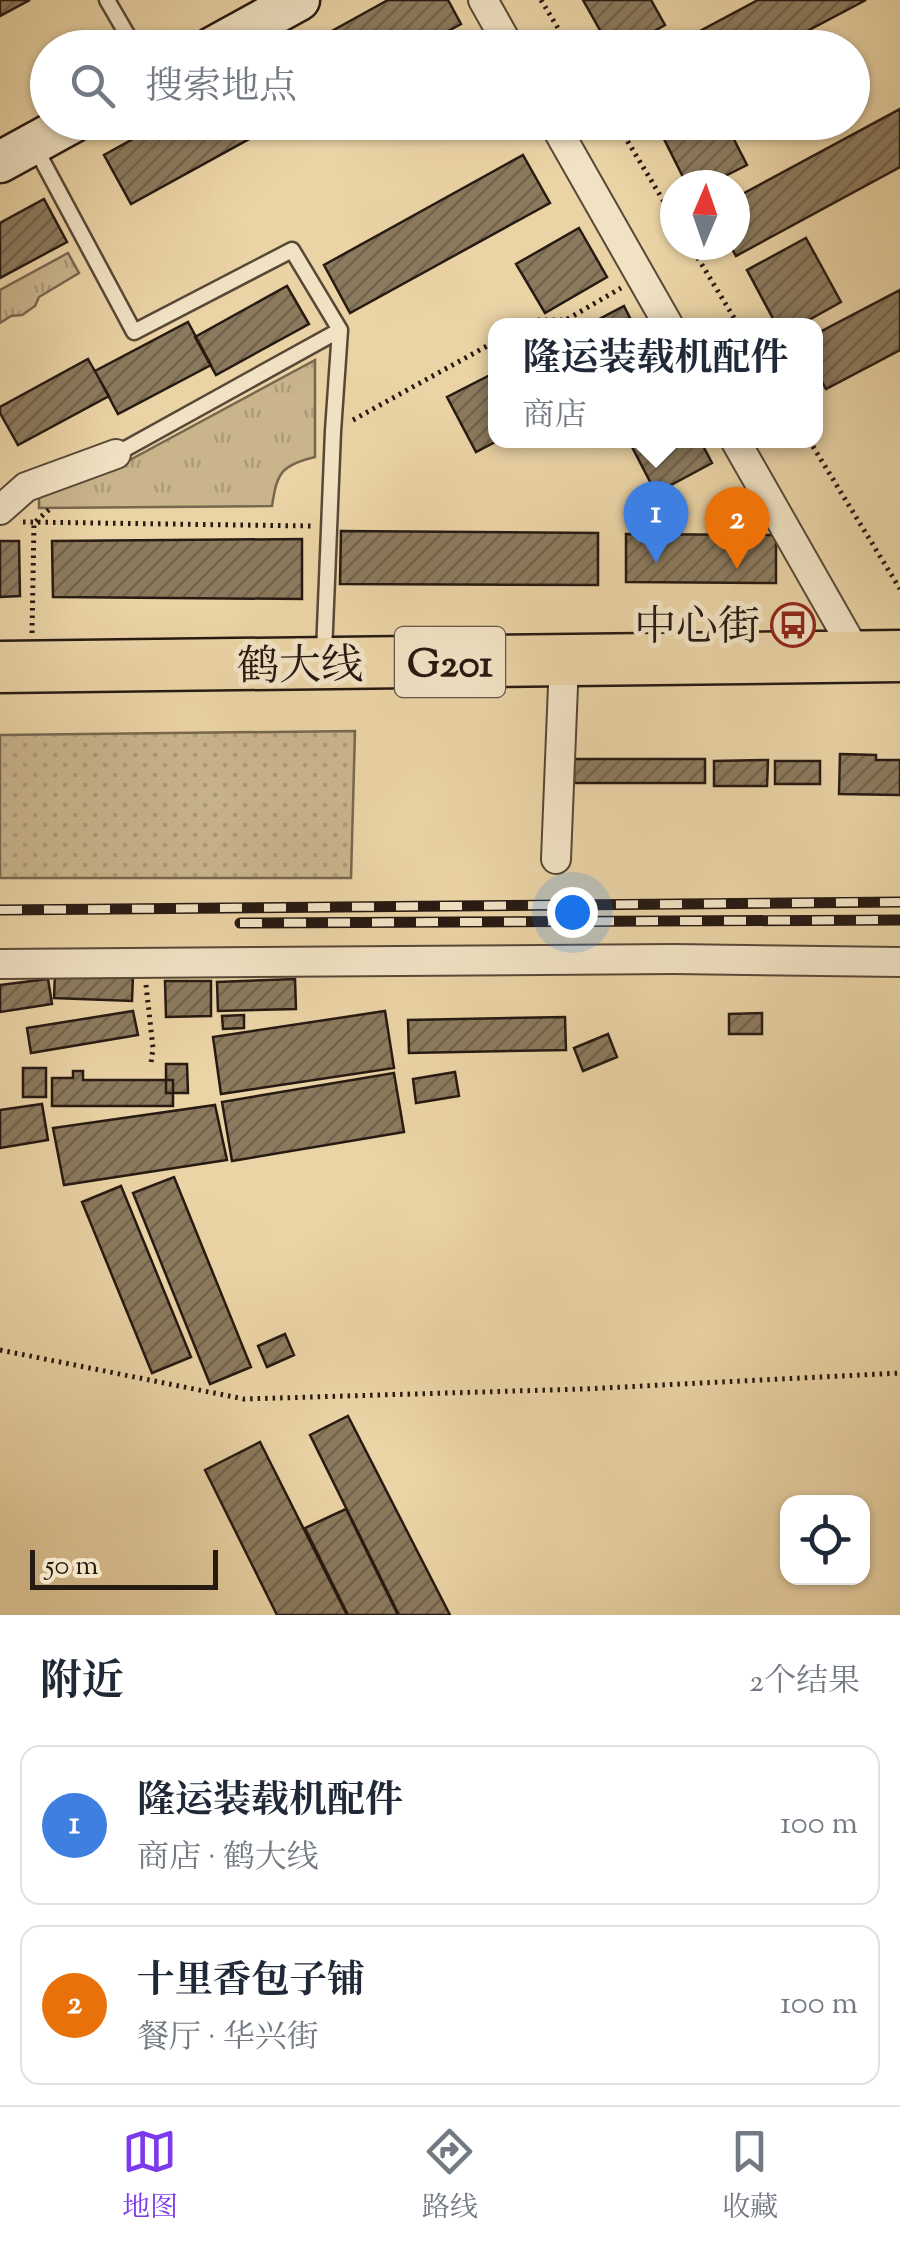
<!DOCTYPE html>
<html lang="zh">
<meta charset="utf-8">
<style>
:root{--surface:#fff;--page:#f2f2f3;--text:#1f2937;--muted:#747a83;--line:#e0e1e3;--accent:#7c3aed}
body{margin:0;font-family:"Sorts Mill Goudy","Noto Serif SC",serif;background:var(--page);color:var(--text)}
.controls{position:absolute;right:30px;bottom:30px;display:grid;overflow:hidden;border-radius:20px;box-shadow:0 2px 8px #0004}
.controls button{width:90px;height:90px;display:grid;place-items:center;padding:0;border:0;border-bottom:2px solid var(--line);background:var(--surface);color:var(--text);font:50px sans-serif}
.compass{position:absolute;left:660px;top:170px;width:90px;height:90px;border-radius:50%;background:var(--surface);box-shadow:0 2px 8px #0004;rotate:2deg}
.scale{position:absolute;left:30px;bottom:25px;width:188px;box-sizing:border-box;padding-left:10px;border:5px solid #271a12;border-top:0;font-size:28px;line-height:35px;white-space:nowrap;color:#271a12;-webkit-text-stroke:8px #f1e2c4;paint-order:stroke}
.you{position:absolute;left:572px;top:912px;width:35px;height:35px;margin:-25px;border:8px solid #fff;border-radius:50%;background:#1a73e8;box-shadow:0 0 0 15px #1a73e833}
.badge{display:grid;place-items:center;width:65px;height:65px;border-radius:50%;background:var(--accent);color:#fff;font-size:32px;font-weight:700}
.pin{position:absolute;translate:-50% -82px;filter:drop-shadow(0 2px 5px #0008)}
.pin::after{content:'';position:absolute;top:52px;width:35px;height:30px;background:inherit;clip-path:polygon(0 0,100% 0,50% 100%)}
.popup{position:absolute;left:488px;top:318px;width:335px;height:130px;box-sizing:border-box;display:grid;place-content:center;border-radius:20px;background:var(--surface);filter:drop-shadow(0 2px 8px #0005);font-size:32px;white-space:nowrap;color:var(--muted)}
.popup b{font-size:38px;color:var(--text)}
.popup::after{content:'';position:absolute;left:50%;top:100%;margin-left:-20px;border:20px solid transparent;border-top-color:var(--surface)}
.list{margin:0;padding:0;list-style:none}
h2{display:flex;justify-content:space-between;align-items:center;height:130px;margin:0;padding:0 40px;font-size:42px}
h2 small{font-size:32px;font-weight:400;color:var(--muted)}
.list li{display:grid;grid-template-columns:65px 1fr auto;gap:30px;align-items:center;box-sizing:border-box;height:160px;margin:0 20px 20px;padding:0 20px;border:2px solid var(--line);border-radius:20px}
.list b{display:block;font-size:38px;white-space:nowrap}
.list p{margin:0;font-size:32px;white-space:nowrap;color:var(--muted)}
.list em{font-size:32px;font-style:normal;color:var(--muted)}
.icon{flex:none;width:55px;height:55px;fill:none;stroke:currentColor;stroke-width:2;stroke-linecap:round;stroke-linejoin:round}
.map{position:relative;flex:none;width:900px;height:1615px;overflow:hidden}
.search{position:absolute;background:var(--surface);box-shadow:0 2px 8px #0004;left:30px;right:30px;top:30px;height:110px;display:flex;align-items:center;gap:25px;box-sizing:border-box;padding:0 35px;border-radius:55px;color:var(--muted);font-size:38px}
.sheet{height:490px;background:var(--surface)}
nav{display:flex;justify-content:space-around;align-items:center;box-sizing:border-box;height:140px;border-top:2px solid var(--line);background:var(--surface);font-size:28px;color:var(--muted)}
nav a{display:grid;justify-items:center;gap:5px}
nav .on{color:var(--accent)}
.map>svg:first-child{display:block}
</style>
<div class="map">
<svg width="900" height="1615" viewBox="0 0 900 1615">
<defs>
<pattern id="grass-tufts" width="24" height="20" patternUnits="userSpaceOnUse" patternTransform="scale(2.5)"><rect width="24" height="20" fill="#c9b48c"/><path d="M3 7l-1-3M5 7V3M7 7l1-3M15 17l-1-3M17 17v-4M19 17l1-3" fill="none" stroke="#ad9a78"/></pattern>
<pattern id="park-dots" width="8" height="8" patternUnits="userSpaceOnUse" patternTransform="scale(2.5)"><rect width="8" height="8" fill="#c9b48c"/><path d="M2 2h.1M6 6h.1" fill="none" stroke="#ad9a78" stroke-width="1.8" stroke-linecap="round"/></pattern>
<pattern id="building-hatch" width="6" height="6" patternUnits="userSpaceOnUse" patternTransform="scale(2.5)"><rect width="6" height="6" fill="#8c7a5e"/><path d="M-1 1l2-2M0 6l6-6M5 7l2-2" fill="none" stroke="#72634c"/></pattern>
</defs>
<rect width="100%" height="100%" fill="#ead3a5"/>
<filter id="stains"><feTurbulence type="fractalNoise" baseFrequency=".002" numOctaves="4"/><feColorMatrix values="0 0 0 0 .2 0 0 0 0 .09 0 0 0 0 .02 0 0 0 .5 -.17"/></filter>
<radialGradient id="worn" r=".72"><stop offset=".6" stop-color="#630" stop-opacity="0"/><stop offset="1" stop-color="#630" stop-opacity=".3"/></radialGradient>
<path fill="url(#grass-tufts)" stroke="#78674f" stroke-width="2.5" d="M68,253l11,20 -40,24 -4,9 -13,9 -11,1 -11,7v-33z
M315,360v97c-34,8 -38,16 -43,49l-233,2v-33l74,-6z"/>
<path fill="url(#park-dots)" stroke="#78674f" stroke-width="2.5" d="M355,731l-4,147h-351v-143z"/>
<path fill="url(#building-hatch)" stroke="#271a12" stroke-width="2.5" d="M0,0h30l-30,16z
M388,0h60l13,24 -44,24h-116z
M583,0h68l14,25 -41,23h-14z
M758,0h108l-91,48h-107z
M900,109v58l-164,89 -6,-11h5v-47z
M164,122h116l-149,82 -27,-49z
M687,122h38l22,43 -40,20h-20l-25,-50z
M523,155l27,48 -200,110 -26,-48z
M44,199l23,43 -67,36v-55z
M579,228l28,49 -62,36 -29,-49z
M806,238l35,64 -43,24h-21l-30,-56z
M287,286l22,38 -93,51 -21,-38z
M900,290v60l-74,39 -10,-19v-36z
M624,306l10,20h-48z
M188,322l23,43 -93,49 -23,-43z
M88,359l21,37 -91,49 -18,-32v-6z
M496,372v68h3l-23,12 -29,-55z
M639,440h61l12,23 -56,30 -25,-48z
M341,531l257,2v52l-258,-1z
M626,534l150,1v48l-150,-1z
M302,539v60l-249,-2 -1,-56z
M0,541h19l1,55 -20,1z
M840,754l36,1v5h24v35l-61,-1z
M574,759h131v24h-131z
M768,760l-1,26h-53v-25z
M775,761h45v23h-45z
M55,973l78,2 -1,26 -78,-3z
M48,979l4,25 -52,8v-27z
M295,979l1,30 -78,2 -1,-29z
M165,981h46v35l-45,1z
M133,1011l5,24 -107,18 -4,-25z
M385,1011l9,57 -173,26 -8,-57z
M762,1013v21h-33v-20z
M244,1015v13l-21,1 -1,-13z
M565,1017l1,33 -157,3 -1,-33z
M608,1034l9,23 -34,14 -9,-23z
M166,1064h21l1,29h-22z
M23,1068h23v29h-23z
M73,1071h10v9h90v26h-121v-28h21z
M455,1072l4,24 -43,7 -3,-24z
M394,1073l10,59 -172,29 -10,-59z
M42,1104l6,36 -48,8v-38z
M215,1105l12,55 -163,25 -11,-57z
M174,1177l77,190 -41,17 -77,-191z
M121,1186l70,171 -39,16 -70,-171z
M285,1334l9,21 -27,12 -9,-21z
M348,1416l63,123 39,76h-51l-89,-180z
M260,1442l87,173h-70l-72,-145z
M346,1509l52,106h-50l-43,-87z"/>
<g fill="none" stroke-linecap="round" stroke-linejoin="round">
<g stroke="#584837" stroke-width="19">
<path id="lane" d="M107,0l28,48
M36,149l98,183 158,-82 48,80 -7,101 -9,222
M116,454l224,-124"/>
</g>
<g stroke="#584837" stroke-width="32">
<path id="street" d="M483,0l27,48
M553,122l116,204
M735,440l123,216
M0,510l26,-23 90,-33
M556,859l8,-198
M0,964l674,-5 226,3"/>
</g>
<g stroke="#271a12" stroke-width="45">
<path id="secondary" d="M212,48l87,-48
M0,162l73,-40"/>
</g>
<g stroke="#271a12" stroke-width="55">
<path id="highway" d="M0,667l900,-11"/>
</g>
<path stroke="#271a12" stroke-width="5" stroke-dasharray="2.5 5" stroke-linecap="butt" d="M541,0l29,48
M616,122l59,98
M690,245l49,81
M524,326l11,-6h31l55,-32
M353,420l143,-79
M809,440l91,149
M23,522l289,4
M32,633l2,-110 18,-16
M146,985l7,63 -2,15
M0,1350l244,49 339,-10 317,-16"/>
<use href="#lane" stroke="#f1e2c4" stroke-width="14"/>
<use href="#street" stroke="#f1e2c4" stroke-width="28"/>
<use href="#secondary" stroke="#f1e2c4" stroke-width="40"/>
<use href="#highway" stroke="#ead3a5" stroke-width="50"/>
<g stroke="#271a12" stroke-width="11">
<path id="rail" d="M0,910l900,-8
M240,923l660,-3"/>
</g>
<use href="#rail" stroke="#f1e2c4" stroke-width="8" stroke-dasharray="22" stroke-linecap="butt"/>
</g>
<defs>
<g id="bus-ring" transform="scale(2.25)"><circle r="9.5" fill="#f1e2c4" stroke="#8f2418" stroke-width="1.5"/><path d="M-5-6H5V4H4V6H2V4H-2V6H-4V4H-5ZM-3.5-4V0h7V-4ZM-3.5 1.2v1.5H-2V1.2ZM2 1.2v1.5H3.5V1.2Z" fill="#8f2418"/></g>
</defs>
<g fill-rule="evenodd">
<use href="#bus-ring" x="793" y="625"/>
</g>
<g text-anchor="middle" stroke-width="10" stroke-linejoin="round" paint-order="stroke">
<rect fill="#f1e2c4" stroke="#645647" stroke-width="2.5" x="395" y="627" width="110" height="70" rx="8"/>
<g font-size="40" font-weight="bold" fill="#271a12">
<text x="450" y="676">G201</text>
</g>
<g font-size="42" fill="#271a12" stroke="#f1e2c4" text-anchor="end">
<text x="760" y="640">中心街</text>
</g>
<g font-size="42" fill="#271a12" stroke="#f1e2c4">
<text transform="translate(300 664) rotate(-1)" y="15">鹤大线</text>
</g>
</g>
<rect width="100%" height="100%" filter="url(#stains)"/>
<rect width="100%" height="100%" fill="url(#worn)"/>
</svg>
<div class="controls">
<button><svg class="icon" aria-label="locate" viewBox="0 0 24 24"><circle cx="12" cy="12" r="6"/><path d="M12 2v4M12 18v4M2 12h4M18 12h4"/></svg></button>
</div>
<svg class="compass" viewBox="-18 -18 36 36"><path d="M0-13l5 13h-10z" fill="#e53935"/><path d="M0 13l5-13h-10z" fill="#747a83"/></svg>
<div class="scale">50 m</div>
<div class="you"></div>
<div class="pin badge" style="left:656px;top:563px;background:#3f7fe0">1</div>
<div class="popup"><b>隆运装载机配件</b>商店</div>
<div class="pin badge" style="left:737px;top:569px;background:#e8710a">2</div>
<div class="search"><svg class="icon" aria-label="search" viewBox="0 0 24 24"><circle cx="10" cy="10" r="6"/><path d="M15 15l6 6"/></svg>搜索地点</div>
</div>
<section class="sheet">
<h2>附近<small>2个结果</small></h2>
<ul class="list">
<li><span class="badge" style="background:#3f7fe0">1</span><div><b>隆运装载机配件</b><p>商店 · 鹤大线</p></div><em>100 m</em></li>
<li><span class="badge" style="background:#e8710a">2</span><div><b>十里香包子铺</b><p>餐厅 · 华兴街</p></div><em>100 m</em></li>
</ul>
</section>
<nav>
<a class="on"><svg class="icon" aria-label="map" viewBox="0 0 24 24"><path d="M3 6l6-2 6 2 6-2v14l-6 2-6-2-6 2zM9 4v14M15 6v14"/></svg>地图</a>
<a><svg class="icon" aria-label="directions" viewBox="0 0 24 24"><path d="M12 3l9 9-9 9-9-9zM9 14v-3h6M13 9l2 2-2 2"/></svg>路线</a>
<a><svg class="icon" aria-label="saved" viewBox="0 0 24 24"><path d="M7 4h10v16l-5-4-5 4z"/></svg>收藏</a>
</nav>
